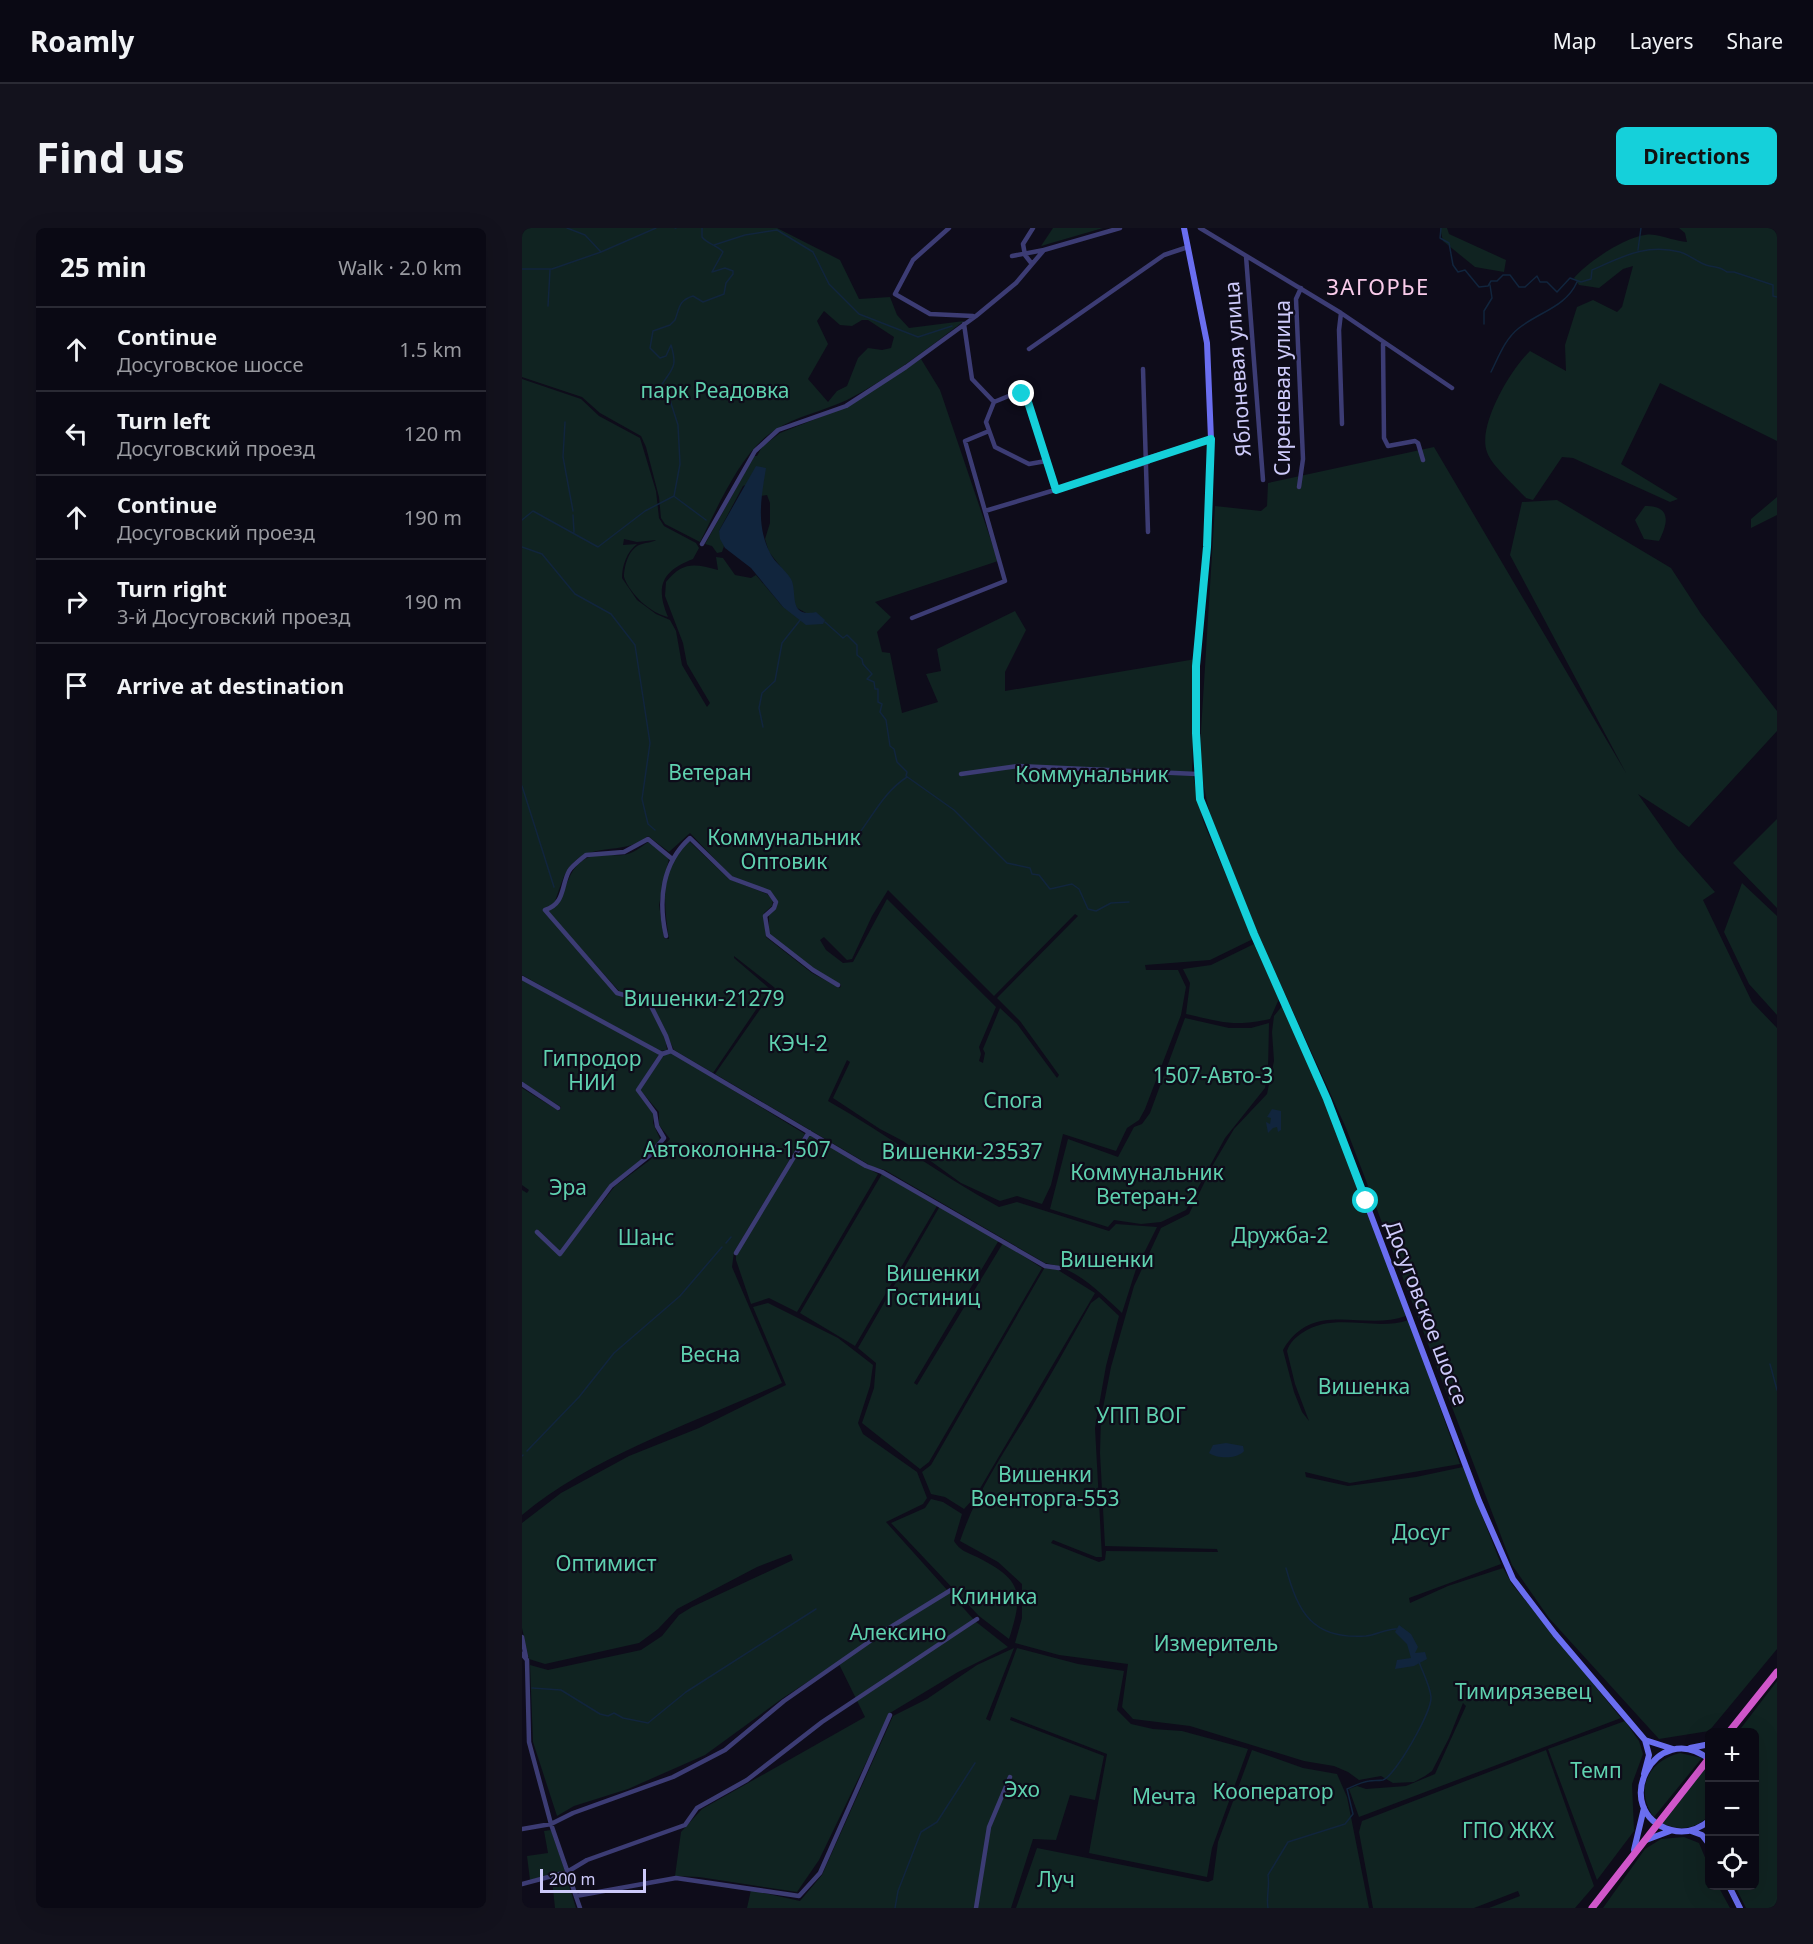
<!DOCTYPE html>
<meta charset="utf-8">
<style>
:root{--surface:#0a0914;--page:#13121d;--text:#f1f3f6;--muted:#999aa0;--line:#2a2a34;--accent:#15d0da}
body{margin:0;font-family:"Noto Sans",sans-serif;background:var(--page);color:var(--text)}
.controls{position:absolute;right:18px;bottom:18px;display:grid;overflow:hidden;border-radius:9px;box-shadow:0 6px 24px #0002}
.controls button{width:54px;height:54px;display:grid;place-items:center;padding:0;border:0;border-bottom:2px solid var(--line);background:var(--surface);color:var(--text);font:30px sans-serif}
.scale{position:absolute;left:18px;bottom:15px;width:106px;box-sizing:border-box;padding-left:6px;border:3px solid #cdcafa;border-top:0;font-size:16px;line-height:21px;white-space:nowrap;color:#cdcafa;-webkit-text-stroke:4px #0e0c1a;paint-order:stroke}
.stop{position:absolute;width:18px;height:18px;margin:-14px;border:4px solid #15d0da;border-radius:50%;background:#fff}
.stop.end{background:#15d0da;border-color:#fff;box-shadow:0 2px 6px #0008}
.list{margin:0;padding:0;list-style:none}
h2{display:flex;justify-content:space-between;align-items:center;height:78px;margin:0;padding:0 24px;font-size:26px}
h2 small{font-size:20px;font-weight:400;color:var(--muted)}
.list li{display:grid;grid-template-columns:39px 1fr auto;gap:18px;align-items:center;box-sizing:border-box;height:84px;padding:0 24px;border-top:2px solid var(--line)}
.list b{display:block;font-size:22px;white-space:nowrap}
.list p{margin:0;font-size:20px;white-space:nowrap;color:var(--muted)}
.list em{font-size:20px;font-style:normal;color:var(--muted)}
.icon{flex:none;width:33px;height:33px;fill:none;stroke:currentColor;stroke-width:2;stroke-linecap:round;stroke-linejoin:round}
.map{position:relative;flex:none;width:1255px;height:1680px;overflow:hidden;border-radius:9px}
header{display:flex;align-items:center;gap:36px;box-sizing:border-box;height:84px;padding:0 30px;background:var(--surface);border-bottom:2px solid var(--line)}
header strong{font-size:28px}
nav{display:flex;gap:33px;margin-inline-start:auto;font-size:21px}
.intro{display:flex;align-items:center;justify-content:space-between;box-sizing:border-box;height:144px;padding:0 36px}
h1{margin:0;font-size:42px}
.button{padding:15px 27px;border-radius:9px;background:var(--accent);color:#111;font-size:21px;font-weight:700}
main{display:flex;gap:36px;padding:0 36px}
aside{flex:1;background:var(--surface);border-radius:9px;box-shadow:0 6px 24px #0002}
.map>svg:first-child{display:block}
</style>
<header>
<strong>Roamly</strong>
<nav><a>Map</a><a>Layers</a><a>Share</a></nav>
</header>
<div class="intro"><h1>Find us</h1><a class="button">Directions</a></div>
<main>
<aside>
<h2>25 min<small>Walk · 2.0 km</small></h2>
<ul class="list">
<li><svg class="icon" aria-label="ahead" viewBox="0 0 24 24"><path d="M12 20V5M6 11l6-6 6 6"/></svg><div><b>Continue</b><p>Досуговское шоссе</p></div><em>1.5 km</em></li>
<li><svg class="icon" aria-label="left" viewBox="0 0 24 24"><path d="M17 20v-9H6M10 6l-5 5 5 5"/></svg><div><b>Turn left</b><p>Досуговский проезд</p></div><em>120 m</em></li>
<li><svg class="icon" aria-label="ahead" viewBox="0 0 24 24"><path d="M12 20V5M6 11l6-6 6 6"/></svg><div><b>Continue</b><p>Досуговский проезд</p></div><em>190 m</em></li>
<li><svg class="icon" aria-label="right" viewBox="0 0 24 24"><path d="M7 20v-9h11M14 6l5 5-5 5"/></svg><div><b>Turn right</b><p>3-й Досуговский проезд</p></div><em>190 m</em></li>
<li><svg class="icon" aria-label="arrive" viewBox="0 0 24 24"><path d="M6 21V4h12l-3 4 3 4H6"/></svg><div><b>Arrive at destination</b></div></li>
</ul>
</aside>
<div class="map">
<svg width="1255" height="1680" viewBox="0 0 1255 1680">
<rect width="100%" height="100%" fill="#0e0c1a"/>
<path fill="#102321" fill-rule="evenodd" d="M0,0h255l63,32 19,39 31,-2 7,18 12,13 55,-7c-37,28 -76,58 -117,79 -23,11 -51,16 -72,30 -34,21 -57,77 -75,112l-35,-18 -4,-6 -2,-21 -13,-50 -5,-11 -41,-23 -18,-16 -60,-20zM302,83l16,14 12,1 10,-6h6l26,17 -3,11 -9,2 -14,-2 -10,10 -11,28 -10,5 -9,11 -20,-23 20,-35 -11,-23z
M531,0h50l-62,18z
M918,0h7l2,6 57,26 -2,12 -29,-5 -32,-26z
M1157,0h98v213l-117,-58 -39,81 57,35 -8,3 -97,-44 -11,-1 -29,43 -7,-2c-10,-11 -35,-33 -39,-46 -10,-26 24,-83 43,-101l36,20 -1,-26 12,-38 16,-7 24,12 5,-5 11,-41 -10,3 -24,19 -20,-3 -5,-7c13,-16 60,-48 81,-43 11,2 21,6 32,7l-2,-9z
M399,131l19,31 58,171 -123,41 16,15 -14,15 5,20 8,1 12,60 36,-11 -12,-28 15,-3 -4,-22 78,-38 11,19 -21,42v19l191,-32 -4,112 11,50 50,118 -43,21 -65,5 1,5h32l8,17 -5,28 -36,94 -6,11 -12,8 -11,23 -53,-17 -12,51 -9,19 -25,-8 -17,5 -39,-18 -58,-42 -23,-12 -47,-31 17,-36 -3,-2 -19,41c59,33 111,74 171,106l18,-5 92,29 7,-7 41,3 -21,42 -14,44c-24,-22 -45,-45 -77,-50l-160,-93 -12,-3 -158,-93 60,-86 -41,-32v2l36,31 -57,84 -39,-23 -23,-49 -32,-10 -72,-80c23,-14 16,-39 38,-52 13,-7 25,-3 38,-4 10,-1 18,-8 25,-13l21,16 -10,47 5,33 5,1c-4,-25 -8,-56 4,-81 3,-6 12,-12 16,-17l40,38 38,15 6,6 -1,6 -8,7 2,24 46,36 28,15 1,-3 -31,-19 -41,-31v-21l7,-7 -6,-16 -39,-15 -41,-43 -21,19 -21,-16c-27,22 -59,3 -80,33 -6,9 -10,25 -14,35l-9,4 71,86 31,9 18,33 2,14 -8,1 -137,-76v-596l59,20 18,17 41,22 16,53 3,27 5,8 32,17 3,5 -6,11c-31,12 -38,27 -25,58 -18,-4 -38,-23 -44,-40 0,-11 5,-30 18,-33 5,-2 9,-1 14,-4l-19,2 -13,-3 -1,6 14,-1c-10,8 -15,21 -15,34l15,22 19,14 14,6 6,11 6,34 25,42 3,-4 -23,-39 -4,-21 -18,-47 1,-14c17,-21 29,-18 52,-12l-2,-13 7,1 12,17 16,3 5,-3 27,32 25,7 -11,-6 -4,-8 -2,-20 -22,-28 -4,-13 5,-16v-20l-3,-8 -7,1 4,-18 -21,8 -24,45 5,15 -2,6 -5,1 -5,-7 -7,-2 49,-88h3l5,-9 18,-14 66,-26zM366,662l106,106 81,-82 3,2 -81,82 23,23 39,54 -2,3 -40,-54 -17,-16 -17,41 2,4 -2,10 -4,-2 2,-7 -2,-7 17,-40 -109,-108 -34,63 -10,1 -17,-13 -6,-10 4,-3 23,23 5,-1 20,-43z
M912,219l192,326 -116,-218 12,-53 35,-2 114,68 30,46 76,97v20l-88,96 -51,-33 39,55 38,43 -12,8 49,102 25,26v621l-68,82 -50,8 -110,-121 -37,-53 -166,-437 -86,-189 -51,-128 -10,-48 16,-257 46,5 6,-5 1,-23z
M1255,269v18l-26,13v-9z
M1123,278c27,0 23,17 14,35l-15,-2 -9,-19z
M1255,591v89l-44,-45z
M1220,655l35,33v99l-28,-31 -25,-52z
M732,716l25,55 -9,20c-35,8 -49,3 -84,-5l4,-31 -7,-14 28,-4z
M0,752l137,74 -23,36 18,25 -1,8 7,16 -13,18 -34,26 -53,68 -23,-22 -1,3 24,24 55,-70 35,-26 20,-21 -11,-14v-13l-19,-22 24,-35 8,-2 133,81 -71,118 -2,15 50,116c-84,38 -188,72 -260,132v-325l5,3 2,-3 -7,-5v-97l37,23 2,-4 -39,-25z
M760,778l53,115 71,195c-43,16 -93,-18 -123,34l11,42 8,20 7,9 -14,-37 -8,-33c3,-9 8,-13 15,-18 34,-22 71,-1 107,-13l51,144 -110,19 -45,-11 1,5 42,9 68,-9 47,-10 38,97 -92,34 1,5 38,-17 55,-18 9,16 109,134 -262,99 -10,-28 8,-3 9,3 40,-3 29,-12 31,-68 -3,-3 -14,35 -17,33 -7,5 -11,6 -21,1 -12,-7 -22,4 -11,-8 -14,-6 -30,-5 -114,-35 -57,-7 -11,-12 6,-43 -69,-9 -44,-12 7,-25v-34l-24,-22 -38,-21c15,-45 42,-86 67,-126 22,-37 43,-74 64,-112l8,-6 20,19 -13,50 -11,62 7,129h-6l-43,-17 -2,3 48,19 6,-2 1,-9 112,1 -1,-3 -112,-3 -5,-93 1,-35 10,-51 23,-81 27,-58 28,-14 25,-51 20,-34 33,-35 7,-33 -2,-29 2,-16z
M663,790l44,10h22l18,-5 -1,47 -3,18 -40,50 -39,72 -25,12 -20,2 -27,-4 -6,7 -58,-18 18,-70 50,18 16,-30 8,-3 8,-11z
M287,906l69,40 -81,138 -28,-14 -18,6 -15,-44v-6z
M360,946l55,32 -82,140 -55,-33z
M418,978l59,34 -85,143 3,2 86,-142 39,25 -113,194 -9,7 -58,-46 12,-35 2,-25 -18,-15z
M523,1039l13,3 37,23 -120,204 -11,12 -19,-12 -14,-3 -9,-22 9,-7z
M246,1075l70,35 35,27 -3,21 -12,37 5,11 54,38 10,26 -4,6 -37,18 89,99 33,26 -50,25 -68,41 -71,147 -22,32 -98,-15 -24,-1 6,-44 21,-23 163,-92 -27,-55 -55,36 -78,57 -77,34 -54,17 -17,10 -24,-74 -3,-77 18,5 93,-20 21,-14 17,-21 13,-8 101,-47 -2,-6 -34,13 -80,42 -19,20 -19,14 -94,21 -16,-5 -7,-31v-105l39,-30 68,-37 70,-28 87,-43 -33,-78z
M409,1271l12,3 19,12 -8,27c5,9 14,12 23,16 45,23 47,35 32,82l-30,-23 -88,-93 34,-15z
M492,1420l-28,71 4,2 27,-73 61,16 46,7 -7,39 14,14 22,5 29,2 66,18 -36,99 -5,29 -118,-24 18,-99 -96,-37 -1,3 94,36 -9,44 -25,-5 -14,45 -23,-1 -22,69h-264l4,-18 49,11 22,-26 71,-159 34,-17 50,-34z
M1255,1453v227h-31l-11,-22h19v-154h-16z
M1103,1493l14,20 4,13 -11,30 2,47 -37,49 -49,-131z
M730,1522l51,18 34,6 10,23 22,111h-353l21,-60 171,34 5,-2 5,-38z
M1024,1522l48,136 -19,22h-86l31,-12 -2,-5 -44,17h-101l-14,-76 3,-11z
M1158,1525l22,5 -48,59c-20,-27 -6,-56 26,-64z
M1187,1536v51c-13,15 -30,16 -48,8z
M29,1602l14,41 -35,9 -3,-24 21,-3 -4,-22z
M1162,1609l15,6 10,24 1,19h8l12,22h-127l42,-59 16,-10z
M44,1648l10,32h-21l-3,-29z"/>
<path fill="#11253d" d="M234,238l10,2c-5,31 -10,57 4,85 5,10 15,16 21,26 7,13 -4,39 25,33l9,8 -2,4 -17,1 -23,-18 -32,-39 -26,-20 -5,-9 -1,-8z
M750,881l9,2v19l-3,2 -1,-5 -4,1 -5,5 -2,-11 4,2 1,-6 -4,-1z
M704,1215l17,3 1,5c-6,8 -27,8 -35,2l4,-8z
M877,1397l12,9 7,13 -3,6 10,-1 2,7 -13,7 -19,3 2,-9 14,-2 -4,-14 -12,-12z"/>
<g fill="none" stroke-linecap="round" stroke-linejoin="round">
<path stroke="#11253d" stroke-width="1.5" d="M45,0l18,7 16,17
M153,0h1
M919,0l-1,10 9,5 4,22 5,7 7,-2 14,17 9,-1 3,-5h6l6,-6h7l9,12h6l12,-11 3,6h7l10,10 13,-14 11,4 10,-3 1,-9c30,-13 54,-27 88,-18 10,3 17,10 26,13 9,3 12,0 21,7h7l39,13v11l4,1
M192,17l31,-10 32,-5 36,22 16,32 30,30 59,23 34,-11
M1116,22l3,-22
M0,41h30l49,-17 55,-24
M26,78l2,-36
M962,96v-13l8,-13 -2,-13
M969,144c8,-16 14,-33 28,-44 20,-16 47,-21 58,-46
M43,194l-2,35 10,54
M153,269l31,23
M51,287l1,17
M0,292l11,-9 65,36 47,-36 29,-15 6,-32 -2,-39 -9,-28 -8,-11c11,-18 17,-18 10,-41l-5,11 -6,2 -10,-10 3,-17 17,-6 5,-5c5,-13 3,-19 18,-24l10,6 21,-8 2,-11 7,-9v-3l-8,-3 -13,4 11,-20c-6,-7 -16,-8 -21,-15v-9
M0,319l20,7 33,40 36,20 24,31 15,98 -8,56 6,25 7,6
M303,394l18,16 4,-3 10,10v10l5,4 1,5 9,10 -5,5 7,3 1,7h3v13l4,2 -2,8 6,8 4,26 4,3 3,13 10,10 -1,4 48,34 53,53 23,5 2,6 7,1 11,14 22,-5 7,5 9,20 8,2 15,-8 18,-1
M241,499l-4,-19 3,-15 13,-12 7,-38 19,-24
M0,558l32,101
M336,607c16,-21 26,-43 49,-58
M204,1015l5,-6
M1248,1136l7,26
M5,1223l52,-54 35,-44 66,-57 42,-49
M0,1228l1,-1
M764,1340c12,44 26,72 80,68 10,-1 22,-8 31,-7
M10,1460l29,2 39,24 8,2 6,-3 9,5 25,5 38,-31 130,-83
M373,1680l3,-17 23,-59 16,-10 38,-59
M746,1680c-2,-12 2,-21 0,-33l20,-33 57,-18 8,-10 -6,-25c7,-3 14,-7 22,-8 4,-1 9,0 14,-1 12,-4 49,-68 48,-83 -1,-11 -8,-24 -12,-35"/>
<path stroke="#3c3c74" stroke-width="4.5" d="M427,0l-36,32 -18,34 35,20 43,2
M678,0l141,85 111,75
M490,28l32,-6
M724,28l17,224
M510,36l-7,-9 -2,-11 10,-16
M819,85l-2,17 3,94
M442,96l8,55 22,23
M861,116l1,94 4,8 27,-5 3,2 5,17
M507,121l135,-94 24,-8
M621,141l5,163
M472,174l22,-9 12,9 28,88
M472,174l-8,20 9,25 34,17 17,-3
M626,230l63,-19
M777,259l4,-28 -7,-160 5,-11
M463,283l163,-49
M180,316l53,-93 23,-21 68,-24 60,-39 70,-51 40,-33 28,-33 76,-22
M390,390l93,-37 -40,-140 24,-10
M439,546l57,-8 179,8
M144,708c-8,-36 -4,-73 24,-98l41,40 38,14 7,10 -2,6 -9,8 3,19 45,35 25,15
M0,750l140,76
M149,823l-5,-15 -17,-34 -32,-9 -72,-83c20,-6 16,-24 24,-39 4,-6 11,-11 17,-16l38,-3 24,-13 23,19
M0,856l36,24
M15,1004l23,22 51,-68 39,-31 14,-17 -7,-12 -2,-13 -17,-23 24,-36 9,-3 195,115 16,6 163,94 14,2
M214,1025l73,-121
M0,1409l4,20
M0,1426l5,6 2,82 22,82 29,84
M0,1601l29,-5 22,-11 100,-36 52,-27 59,-49 102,-71 65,-40
M0,1656l45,-12 20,-12 98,-35 12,-17 50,-28 75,-58 155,-103
M54,1668l100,-18 123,18 21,-23 70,-158
M454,1680l13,-81 21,-50"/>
<path stroke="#6a6ef0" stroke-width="6" d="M662,0l23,115 4,96 -4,108 -11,119v67l4,66 56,140 71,160 152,402 34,78 42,55 90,106 4,15 -5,19
M1123,1512l28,9
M1168,1520l20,-4
M1188,1532c-55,-44 -102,52 -39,70 14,4 27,0 39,-10
M1169,1603l11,4 7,9
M1124,1612l24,-9
M1112,1622l10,-42
M1207,1658l11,22"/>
<path stroke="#d056ca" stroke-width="7" d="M1207,1504l48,-60
M1070,1680l118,-151"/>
</g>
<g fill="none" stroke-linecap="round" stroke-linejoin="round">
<path stroke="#15d0da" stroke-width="8" d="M500,166l6,8 28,88 155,-51 -4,108 -11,119v67l4,66 54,135 73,165 39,102"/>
</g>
<g text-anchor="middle" stroke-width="4.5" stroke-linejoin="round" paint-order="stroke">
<g font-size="21" fill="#cdcafa" stroke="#0e0c1a">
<text transform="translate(716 141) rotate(-94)" y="7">Яблоневая улица</text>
<text transform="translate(761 160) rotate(-90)" y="7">Сиреневая улица</text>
<text transform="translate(904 1085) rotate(69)" y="7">Досуговское шоссе</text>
</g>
<g font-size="21" fill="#5fd1af" stroke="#0e0c1a">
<text x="193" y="170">парк Реадовка</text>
<text x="188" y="552">Ветеран</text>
<text x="570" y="554">Коммунальник</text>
<text x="262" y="617">Коммунальник<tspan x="262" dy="24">Оптовик</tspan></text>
<text x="182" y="778">Вишенки-21279</text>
<text x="276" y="823">КЭЧ-2</text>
<text x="70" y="838">Гипродор<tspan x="70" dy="24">НИИ</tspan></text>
<text x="691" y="855">1507-Авто-3</text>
<text x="491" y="880">Спога</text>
<text x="215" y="929">Автоколонна-1507</text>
<text x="440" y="931">Вишенки-23537</text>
<text x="625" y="952">Коммунальник<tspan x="625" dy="24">Ветеран-2</tspan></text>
<text x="46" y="967">Эра</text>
<text x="758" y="1015">Дружба-2</text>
<text x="124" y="1017">Шанс</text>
<text x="585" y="1039">Вишенки</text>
<text x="411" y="1053">Вишенки<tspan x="411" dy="24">Гостиниц</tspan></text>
<text x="188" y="1134">Весна</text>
<text x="842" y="1166">Вишенка</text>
<text x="619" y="1195">УПП ВОГ</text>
<text x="523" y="1254">Вишенки<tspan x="523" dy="24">Военторга-553</tspan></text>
<text x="899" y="1312">Досуг</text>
<text x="84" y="1343">Оптимист</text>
<text x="472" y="1376">Клиника</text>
<text x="376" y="1412">Алексино</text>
<text x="694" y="1423">Измеритель</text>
<text x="1001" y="1471">Тимирязевец</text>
<text x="1074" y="1550">Темп</text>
<text x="500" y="1569">Эхо</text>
<text x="751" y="1571">Кооператор</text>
<text x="642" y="1576">Мечта</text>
<text x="986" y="1610">ГПО ЖКХ</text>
<text x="534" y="1659">Луч</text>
</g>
<g font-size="22" letter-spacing="1.5" fill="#facceb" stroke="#0e0c1a">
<text x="856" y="67">ЗАГОРЬЕ</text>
</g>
</g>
</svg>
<div class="controls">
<button>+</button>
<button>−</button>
<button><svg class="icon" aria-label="locate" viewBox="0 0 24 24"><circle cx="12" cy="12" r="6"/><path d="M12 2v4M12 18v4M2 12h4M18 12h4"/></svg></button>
</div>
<div class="scale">200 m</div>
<div class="stop" style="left:844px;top:973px"></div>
<div class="stop end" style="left:500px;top:166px"></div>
</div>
</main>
